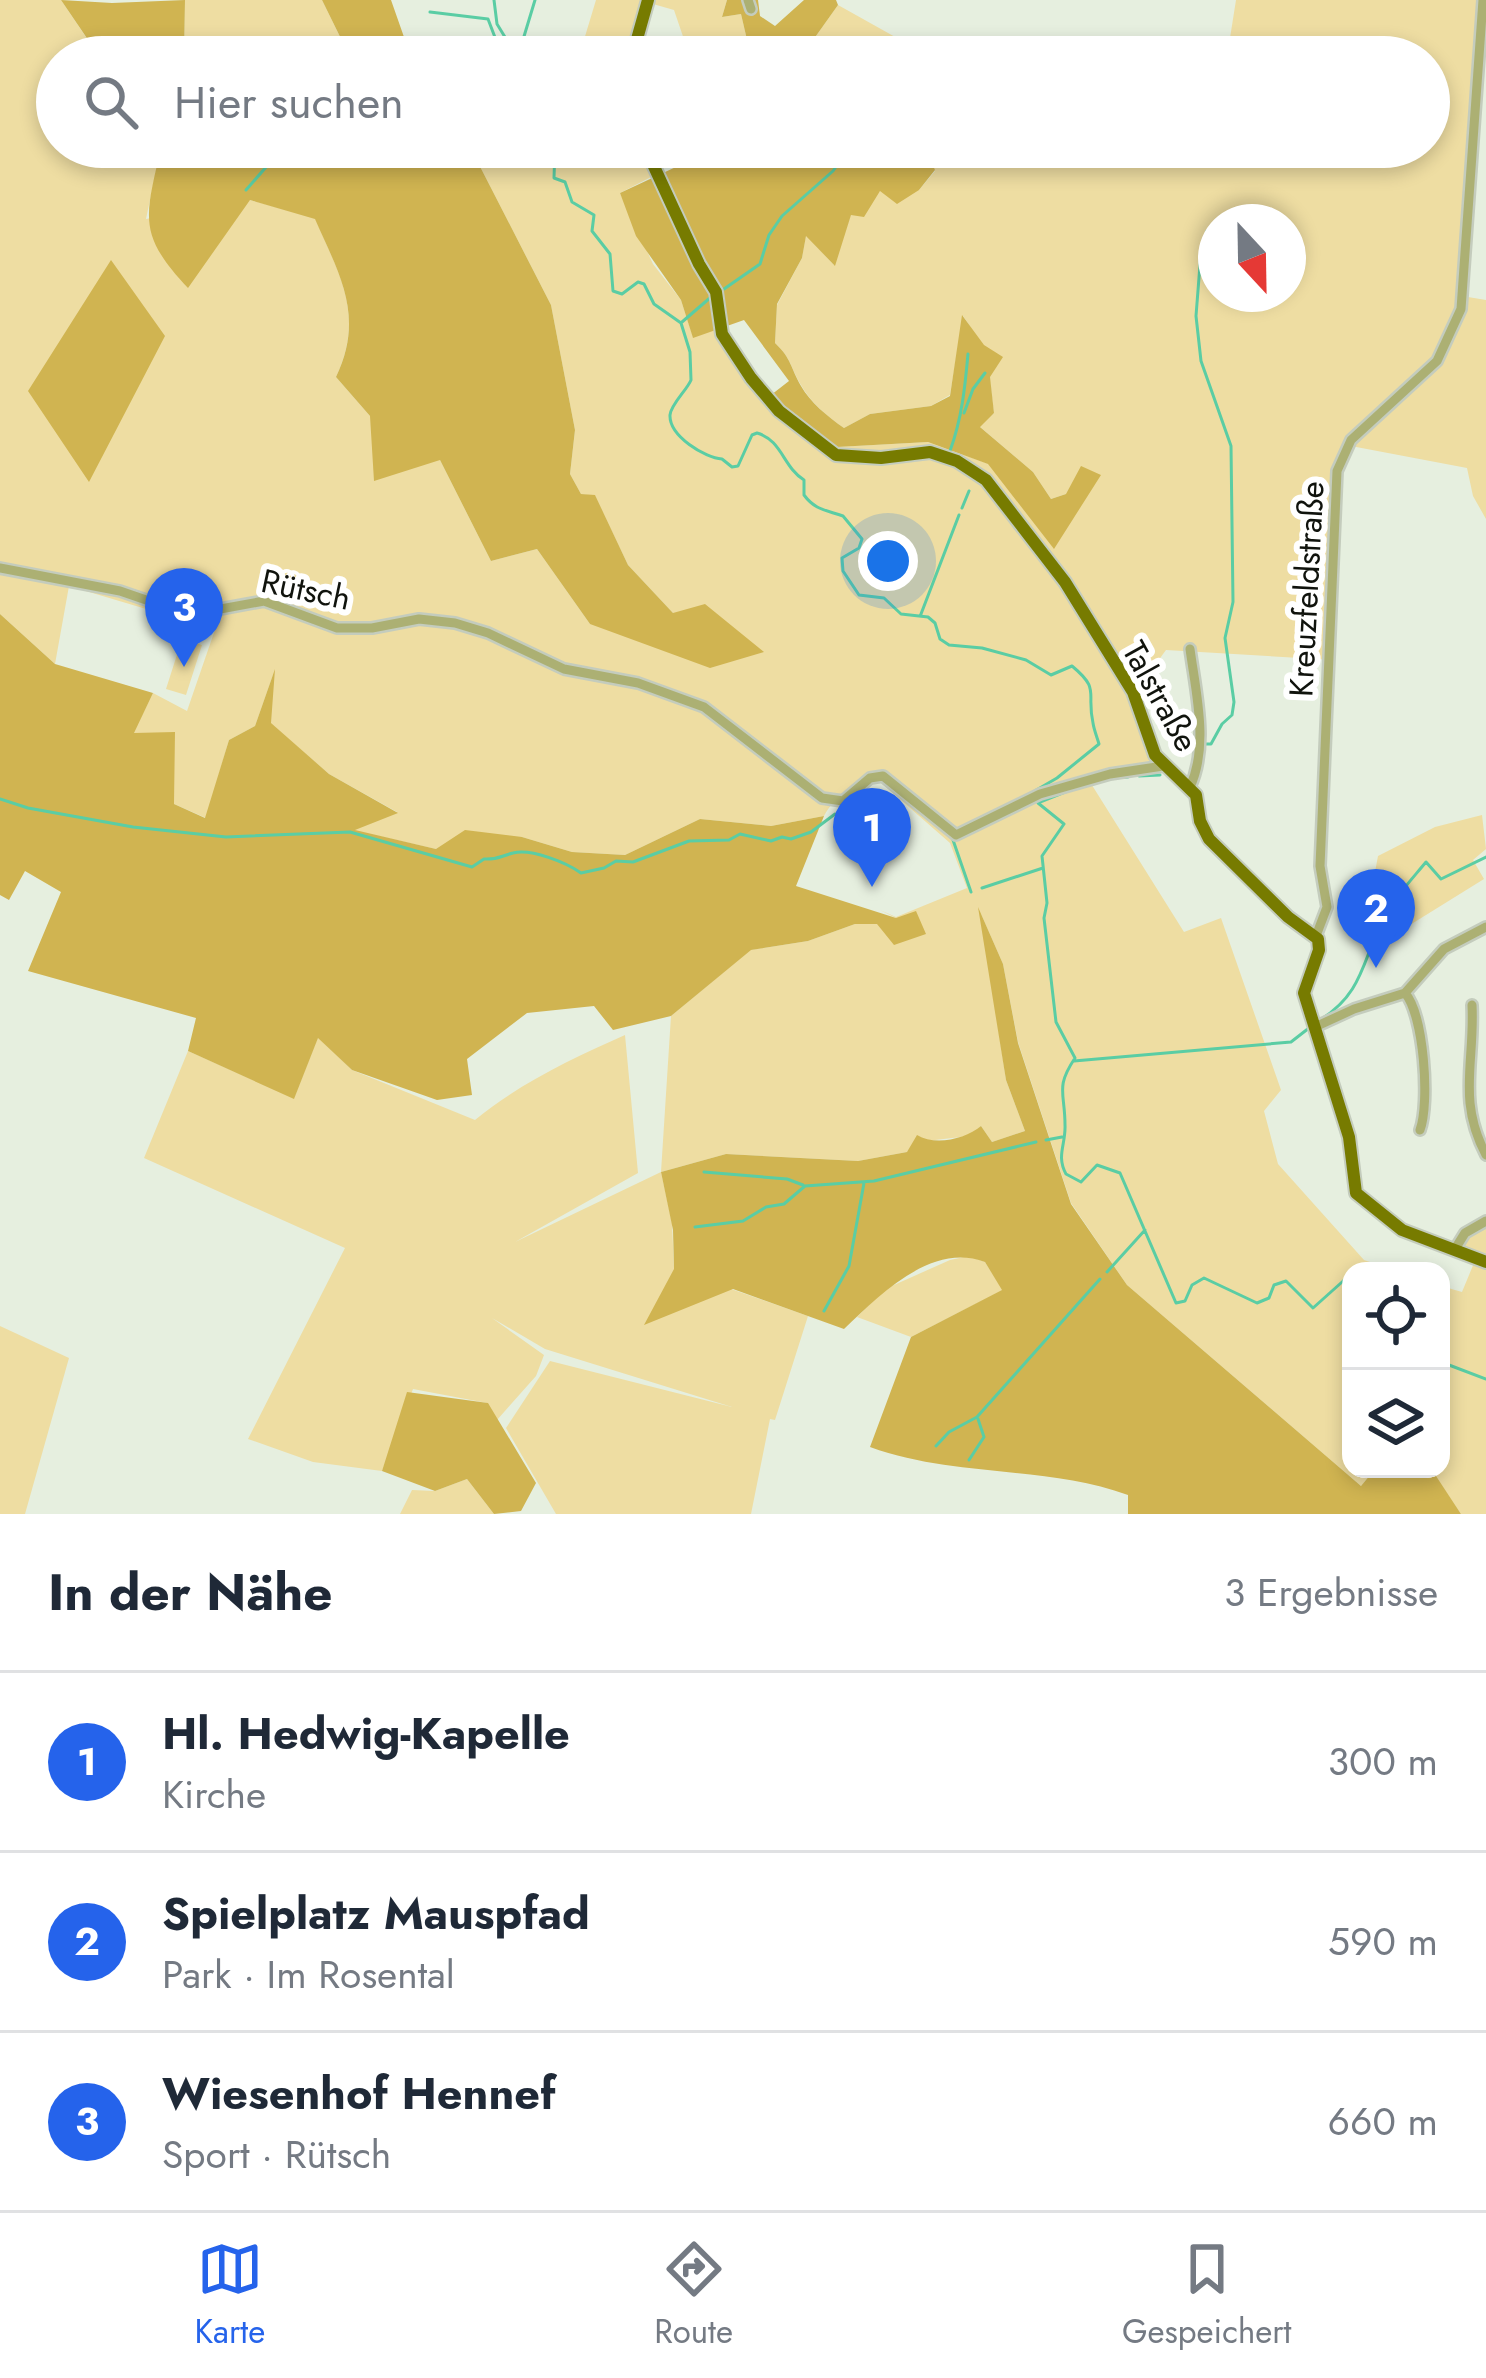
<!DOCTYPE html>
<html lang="de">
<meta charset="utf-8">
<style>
:root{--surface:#fff;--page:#f2f2f3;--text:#1f2937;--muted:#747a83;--line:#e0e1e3;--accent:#2563eb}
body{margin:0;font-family:Jost,sans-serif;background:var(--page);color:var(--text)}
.controls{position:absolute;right:36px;bottom:36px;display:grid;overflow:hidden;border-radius:24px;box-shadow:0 6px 18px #0003}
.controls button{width:108px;height:108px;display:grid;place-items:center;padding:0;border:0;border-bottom:3px solid var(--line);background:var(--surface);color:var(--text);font:60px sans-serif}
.compass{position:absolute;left:1198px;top:204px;width:108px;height:108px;border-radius:50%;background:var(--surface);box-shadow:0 6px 18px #0003;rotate:158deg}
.you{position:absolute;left:888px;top:561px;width:42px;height:42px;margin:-30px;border:9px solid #fff;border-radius:50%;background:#1a73e8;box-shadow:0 0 0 18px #1a73e833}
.badge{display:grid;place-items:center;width:78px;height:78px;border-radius:50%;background:var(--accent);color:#fff;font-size:39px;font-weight:700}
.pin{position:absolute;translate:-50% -99px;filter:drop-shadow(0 3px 6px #0008)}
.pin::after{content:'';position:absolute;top:63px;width:42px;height:36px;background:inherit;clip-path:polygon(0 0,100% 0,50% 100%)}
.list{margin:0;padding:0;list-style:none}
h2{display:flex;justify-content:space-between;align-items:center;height:156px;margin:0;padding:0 48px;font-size:51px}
h2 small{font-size:39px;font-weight:400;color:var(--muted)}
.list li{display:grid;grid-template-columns:78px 1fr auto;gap:36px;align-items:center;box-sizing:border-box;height:180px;padding:0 48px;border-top:3px solid var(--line)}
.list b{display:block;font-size:45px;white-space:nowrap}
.list p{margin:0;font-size:39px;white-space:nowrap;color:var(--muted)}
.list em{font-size:39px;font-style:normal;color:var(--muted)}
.icon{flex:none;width:66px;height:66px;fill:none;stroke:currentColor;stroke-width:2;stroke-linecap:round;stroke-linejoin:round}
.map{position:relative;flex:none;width:1486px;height:1514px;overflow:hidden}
.search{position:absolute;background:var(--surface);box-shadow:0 6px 18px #0003;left:36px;right:36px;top:36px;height:132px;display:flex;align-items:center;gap:30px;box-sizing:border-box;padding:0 42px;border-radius:66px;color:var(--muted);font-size:45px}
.sheet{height:696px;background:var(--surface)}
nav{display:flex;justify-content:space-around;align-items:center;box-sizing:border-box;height:168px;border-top:3px solid var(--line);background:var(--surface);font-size:33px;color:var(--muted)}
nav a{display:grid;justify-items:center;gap:6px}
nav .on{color:var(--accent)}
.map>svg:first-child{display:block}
</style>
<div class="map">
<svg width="1486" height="1514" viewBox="0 0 1486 1514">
<rect width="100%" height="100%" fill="#e6efdf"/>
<path fill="#eedda2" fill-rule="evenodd" d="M0,0h61l35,52 20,-16 10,21h-69v90h104l-15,72 104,-19 65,18c25,58 50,97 21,159l34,39 70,44 51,101 46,-12 53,75 83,-11 -45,-48 -33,-69 -14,-2 -11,-20 5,-44 -24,-125 -81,-158h181l2,29 -33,17 33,71 28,36 12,37 31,-11 1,7 46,62 66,52 91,-5 61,22 65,84 12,-54 -15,5 -18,-27 -54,-46 15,-13c-5,-41 -6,-63 -31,-97l-13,79 -19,11 -61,8 -26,14c-16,-11 -34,-26 -43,-43 -11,-18 -9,-26 -26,-42l2,-38 25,-47 4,-23 28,30 17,-51 29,-23 39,-1 16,-19 -10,-24h504v-90h-202l9,-57h250v37h-12l-18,258 30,5v219l-13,-23 -6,-28 -116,-22 -9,21 -8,193 -168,-10 -30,41 28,71 -74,20 94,150 37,-14 60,172 -17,21 14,53 86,96 32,11h-45v198h24l-14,17 -234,-201 -56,-82 -53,-161 -15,-78 -22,-50 25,166 19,51 -33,11 -11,-16 -11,10 -44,5 -19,11 -49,9 -132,-7 -65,18 11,51 2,46 134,47 -33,104 -5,-1 -19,95h-195l-50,-86 44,-67 182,46 -187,-58 -53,-31 52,37 -8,21 -39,44 -10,-17 -74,-14 -31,82 -69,-9 -65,-23 97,-191 -201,-90 44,-107 106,47 24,-61 34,33 123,50c45,-37 98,-62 150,-85l13,138 -123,69 146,-70 10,-156 79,-66 58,-9 47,-17h22l19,-6 -16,-8 16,7 71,-29 -17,-45 -80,-70c-17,16 -35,22 -46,43l-53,10 -71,-7 -75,36 -53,-3 -50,-15 -86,12 -84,-19 45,-18 -68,-38 -59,-51 3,-48 -18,51 -26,14 -23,78 -32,-14 -41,-71 20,-40 34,18 31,-90 -45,-4 -104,-31 -14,78 -55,-50zM1216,222h72v72h-72z
M185,0h137l28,57h-166z
M596,0h131l-5,17 19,-3 7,30 -6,13h-52l-16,-47 -21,-6 -17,53h-98v-4h42z
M838,5l84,47 2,5h-123z
M182,639l20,6 -16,50 -20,-6z
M1482,815l4,34 -13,11 11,19 -87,54 -44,-36 22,-25 3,-16 57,-29z
M1486,1225v289h-25l-25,-37 -19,-4v-4h24v-183l21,6 12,-29 -11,-21z
M969,1256l16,6 18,28 -92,47 -54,-20 28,-28 65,-29z
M0,1326l69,32 -44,156h-25z
M467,1479l27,35h-94l12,-24 23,1z"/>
<path fill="#d0b451" d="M61,0l51,3 73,-3 -1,57h-58l-10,-21 -19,17z
M322,0h69l20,57h-61z
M727,0h31l2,16 15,10 29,-26h32l2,5 -37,52h-59l6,-13 -7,-30 -19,3z
M161,147h309l81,158 24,125 -5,44 11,20 14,1 33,70 45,48 32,-9 59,48 -54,16 -120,-44 -53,-75 -46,12 -51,-101 -66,21 -4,-65 -34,-39c29,-61 4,-101 -21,-158l-65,-19 -62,88c-52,-55 -42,-72 -27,-141z
M708,147h217l10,23 -16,20 -22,14 -17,-13 -16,26 -13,-2 -16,51 -29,-30 -4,22 -25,46 -2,39c17,16 15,24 26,43 9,16 27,31 43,42l26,-14 61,-8 19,-10 12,-81 22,30 19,12 -13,20 4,36 -14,14 53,45 18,27 15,-5 15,-28 20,9 -47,74 -66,-85 -60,-22 -91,5 -66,-52 18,-14 -45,-61 -51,18 -12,-38 -45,-64 -16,-43 88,-41z
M111,260l54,76 -76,146 -61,-91z
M0,614l55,50 98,29 -19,40 41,-1 -1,72 31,14 24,-78 26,-14 20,-57 -4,54 58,51 69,39 -43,17 81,19 29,-19 57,7 50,15 53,3 75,-36 71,7 53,-10 -28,70 100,32 20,-7 10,23 -32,11 -17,-21h-22l-47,17 -57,9 -80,66 -58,14 -19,-24 -67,7 -60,46 5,36 -35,5 -85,-30 -34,-32 -24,61 -106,-48 8,-33 -168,-47 33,-79 -36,-21 -16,29 -9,-5z
M978,907l25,57 15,79 53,161 56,81 234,201 14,-17h42v4l19,3 25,38h-333v-19c-82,-30 -172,-17 -258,-48l41,-110 91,-47 -17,-28c-54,-20 -105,33 -141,67l-111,-40 -89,36 30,-56 -1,-39 -12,-58 65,-18 132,7 49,-9 10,-17c18,11 49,4 64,-9l11,16 33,-11 -19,-51z
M407,1392l81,11 48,80 -15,28 -27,3 -27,-35 -32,12 -53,-20z"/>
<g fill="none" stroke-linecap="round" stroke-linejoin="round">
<path stroke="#5acda4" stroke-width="3" d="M494,0l3,24 11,18 14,1 14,14
M430,12l58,7 8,21 9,-2
M522,43l13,-43
M321,147l26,8 34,-8
M555,147l-1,31 11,4 7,20 22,13 -2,16 18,23 3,37 9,3 16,-12 6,2 10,20 27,19 9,29 1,28c-4,10 -20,24 -21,35 -1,21 35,43 52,44l10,8 6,-1 14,-31 5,-2c25,7 26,34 47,47v15c11,15 22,15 39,21l19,23 -3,9 -17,10 1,13 16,24 25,3 17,16 27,3 7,6 5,16 9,6 33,3 44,12 25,15 21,-9c29,24 14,26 21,57 1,7 4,14 6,21l-42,34 -24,14 5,11 26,21 -22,32 5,47 -3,15 12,104 19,36c-20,30 -10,34 -10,67 1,19 -9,31 1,49l15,8 16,-17 23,8 56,130 9,-2 7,-16 12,-7 53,25 12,-5 5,-13 12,-4 27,27 38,-34
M246,190l35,-40 12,-3
M724,289l36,-25 9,-29 13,-19 51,-45 17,-24
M682,322l29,-25
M964,413l9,-24 12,-16
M950,451c12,-33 15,-64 18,-97
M962,508l7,-17
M921,614l38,-99
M1204,744h7l11,-20 10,-9 2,-13 -9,-64 8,-36 -2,-156 -30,-85 -5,-45 5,-64 6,-21
M1139,776l21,-1
M1112,778l16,-1
M0,799l28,9 105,19 93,10 124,-5 122,35 12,-8c13,1 17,-3 29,-6 18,-5 54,10 68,20l23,-5 12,-7 17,1 56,-21 40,-1 11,-6 31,7 11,-4 9,2 20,-7 24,-18
M1040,802l30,-12
M953,840l18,52
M982,888l61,-20
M1320,1020c45,-28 42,-62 65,-104 10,-19 27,-37 41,-54l15,17 45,-22
M1074,1061l217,-19 18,-14
M1046,1140l16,-3
M704,1172l83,7 16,6
M695,1227l48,-6 23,-14 18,-3 21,-18 69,-5 162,-39
M1358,1271h13
M1107,1272l38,-42
M824,1311l25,-45 15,-83
M1441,1366l8,-1 37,14
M936,1446l13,-14 28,-15 123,-138
M969,1460l15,-23 -6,-18"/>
<g stroke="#c4ccbd" stroke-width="14">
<path id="minor" d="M748,0l3,9
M0,568l120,23 61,21h23l60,-11 73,27h35l47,-9 36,4 33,10 76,36 74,14 66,24 118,91 21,3 27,-23 13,-2 73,59 84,-41 70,-20 53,-8
M1190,649c6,44 19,97 0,138
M1316,936l11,-29 -7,-41 17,-395 14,-31 86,-79 24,-52 22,-309
M1405,993c19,22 25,110 15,137
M1472,1005c3,57 -15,95 14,150
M1315,1027l39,-18 51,-16 39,-44 42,-22
M1455,1249l10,-16 21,-12"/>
</g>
<g stroke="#c4ccbd" stroke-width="16">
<path id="major" d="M632,57l16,-57
M645,147l54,117 17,28 6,42 29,44 28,33 57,44 45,3 49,-6 27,9 29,19 79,102 68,110 22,63 41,40 4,26 9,18 79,78 30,22 1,11 -15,43 45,144 7,56 46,37 84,32"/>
</g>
<use href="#minor" stroke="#acb073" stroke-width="9"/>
<use href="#major" stroke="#777b00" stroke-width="12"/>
</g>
<g text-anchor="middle" stroke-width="12" stroke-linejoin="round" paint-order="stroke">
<g font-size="33" fill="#10130d" stroke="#fff">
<text transform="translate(306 589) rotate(12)" y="12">Rütsch</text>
<text transform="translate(1306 589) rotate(-87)" y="12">Kreuzfeldstraße</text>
<text transform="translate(1161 696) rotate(61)" y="12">Talstraße</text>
</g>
</g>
</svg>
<div class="controls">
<button><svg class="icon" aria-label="locate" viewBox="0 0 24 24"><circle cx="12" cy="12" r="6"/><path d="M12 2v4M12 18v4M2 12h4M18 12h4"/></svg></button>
<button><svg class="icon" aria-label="layers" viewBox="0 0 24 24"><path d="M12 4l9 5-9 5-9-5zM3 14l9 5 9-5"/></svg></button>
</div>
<svg class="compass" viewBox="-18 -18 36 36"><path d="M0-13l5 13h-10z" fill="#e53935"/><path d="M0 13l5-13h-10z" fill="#747a83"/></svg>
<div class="you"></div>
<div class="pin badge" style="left:872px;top:887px">1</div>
<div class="pin badge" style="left:1376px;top:968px">2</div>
<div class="pin badge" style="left:184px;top:667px">3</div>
<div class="search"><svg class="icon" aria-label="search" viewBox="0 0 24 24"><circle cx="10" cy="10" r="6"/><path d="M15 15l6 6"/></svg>Hier suchen</div>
</div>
<section class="sheet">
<h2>In der Nähe<small>3 Ergebnisse</small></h2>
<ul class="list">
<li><span class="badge">1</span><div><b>Hl. Hedwig-Kapelle</b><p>Kirche</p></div><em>300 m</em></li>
<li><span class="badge">2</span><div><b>Spielplatz Mauspfad</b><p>Park · Im Rosental</p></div><em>590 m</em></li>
<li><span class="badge">3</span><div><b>Wiesenhof Hennef</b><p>Sport · Rütsch</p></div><em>660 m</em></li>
</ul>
</section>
<nav>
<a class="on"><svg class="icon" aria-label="map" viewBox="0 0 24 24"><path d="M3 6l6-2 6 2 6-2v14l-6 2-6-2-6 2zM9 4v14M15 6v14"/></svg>Karte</a>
<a><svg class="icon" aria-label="directions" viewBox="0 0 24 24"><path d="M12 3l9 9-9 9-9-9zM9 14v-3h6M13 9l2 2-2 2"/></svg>Route</a>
<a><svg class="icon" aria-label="saved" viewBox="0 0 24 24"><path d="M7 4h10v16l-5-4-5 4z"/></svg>Gespeichert</a>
</nav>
